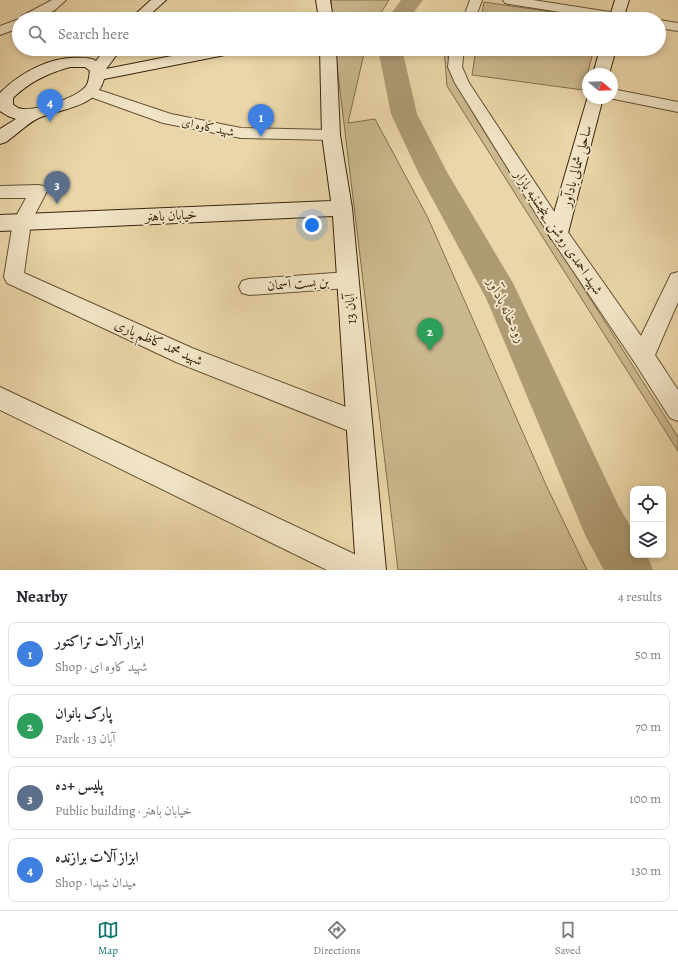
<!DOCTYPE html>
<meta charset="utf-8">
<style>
:root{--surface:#fff;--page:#f2f2f3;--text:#2b2b33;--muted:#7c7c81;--line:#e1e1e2;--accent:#0f766e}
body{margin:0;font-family:Alegreya,Amiri,serif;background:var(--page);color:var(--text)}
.controls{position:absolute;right:12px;bottom:12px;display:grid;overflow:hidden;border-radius:8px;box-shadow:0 2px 6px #0003}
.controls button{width:36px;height:36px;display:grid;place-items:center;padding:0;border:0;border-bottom:1px solid var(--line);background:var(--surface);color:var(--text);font:20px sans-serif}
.compass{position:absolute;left:582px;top:68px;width:36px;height:36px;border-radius:50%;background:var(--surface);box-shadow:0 2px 6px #0003;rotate:109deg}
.you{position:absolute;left:312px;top:225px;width:14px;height:14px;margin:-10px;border:3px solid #fff;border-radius:50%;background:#1a73e8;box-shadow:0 0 0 6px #1a73e833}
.badge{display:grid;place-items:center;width:26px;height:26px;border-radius:50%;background:var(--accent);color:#fff;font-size:13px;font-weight:700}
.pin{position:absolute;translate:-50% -33px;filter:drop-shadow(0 1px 2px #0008)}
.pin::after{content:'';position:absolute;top:21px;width:14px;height:12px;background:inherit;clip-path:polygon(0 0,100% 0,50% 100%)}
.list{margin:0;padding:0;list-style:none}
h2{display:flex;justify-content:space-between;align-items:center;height:52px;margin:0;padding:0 16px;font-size:17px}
h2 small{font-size:13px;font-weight:400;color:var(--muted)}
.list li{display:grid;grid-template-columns:26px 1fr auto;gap:12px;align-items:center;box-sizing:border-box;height:64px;margin:0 8px 8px;padding:0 8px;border:1px solid var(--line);border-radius:8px}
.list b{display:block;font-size:15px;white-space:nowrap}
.list p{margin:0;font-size:13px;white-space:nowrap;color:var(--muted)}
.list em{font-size:13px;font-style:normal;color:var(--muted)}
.icon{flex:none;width:22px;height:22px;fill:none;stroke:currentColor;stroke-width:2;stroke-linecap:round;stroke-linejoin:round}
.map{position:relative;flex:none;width:678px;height:570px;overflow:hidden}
.search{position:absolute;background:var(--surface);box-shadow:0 2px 6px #0003;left:12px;right:12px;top:12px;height:44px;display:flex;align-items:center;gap:10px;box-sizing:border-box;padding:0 14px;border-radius:22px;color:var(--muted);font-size:15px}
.sheet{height:340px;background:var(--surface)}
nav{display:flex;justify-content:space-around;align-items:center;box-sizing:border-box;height:56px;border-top:1px solid var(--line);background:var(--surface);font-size:11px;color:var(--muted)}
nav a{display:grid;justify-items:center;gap:2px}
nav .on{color:var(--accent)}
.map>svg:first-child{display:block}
</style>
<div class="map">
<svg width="678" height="570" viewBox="0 0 678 570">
<rect width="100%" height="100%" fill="#ead6a8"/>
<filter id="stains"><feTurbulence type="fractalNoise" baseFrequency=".005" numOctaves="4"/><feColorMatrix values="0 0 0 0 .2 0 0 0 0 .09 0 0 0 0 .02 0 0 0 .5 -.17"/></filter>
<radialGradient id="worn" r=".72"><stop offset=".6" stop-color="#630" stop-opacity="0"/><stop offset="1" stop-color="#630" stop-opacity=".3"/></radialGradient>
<path fill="#ccb88e" stroke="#826e4e" d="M331,0h58l-12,19h-45z
M484,2l116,17h-119z
M335,49h30l-17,74 27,-4 53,99 118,267 41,85h-189z
M444,49h4c-3,17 20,55 29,71l201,317v14l-231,-365z
M476,49h118l-11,41 -111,-15z"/>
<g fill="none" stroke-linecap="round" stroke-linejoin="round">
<path fill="#ae9a73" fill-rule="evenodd" d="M401,0h22l-14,19h-22z
M378,49h24l15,65 30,58 66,111 105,222 15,26v24h14l6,15h-49l-18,-33 -100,-239 -67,-124 -28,-60z"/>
<g stroke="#655134" stroke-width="2">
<path id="street" d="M52,0h14l-11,10 -18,9h-16l1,-3z
M470,0h12l-7,19h-12z
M503,0h30l96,15 5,1 1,3h-30l-96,-15 -4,-1z
M19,19v9l-19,7v-9z
M659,20l19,3v8l-19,-3z
M450,49h14l-2,18 7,16 96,145 76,108 30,-62 7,-2v30l-23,53 23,35v31l-8,-3 -35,-55 -84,-125 -96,-155 -7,-16z
M90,87l81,27 70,14 90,2 6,1 2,4 -2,4 -6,1 -90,-2 -78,-15 -78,-28 -2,-3 2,-3z
M612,89l66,13v10l-69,-14h3z
M38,185l6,1 3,5 -16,31 -7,51 168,75 175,67 4,8 -4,8 -8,4 -183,-73 -169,-79 -3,-6 9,-55 13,-24h-26v-12z
M348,272l7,2 3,6 -3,6 -7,2 -99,7 -7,-2 -3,-6 3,-6 7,-2z
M0,387l367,173 4,10h-44l-327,-160z"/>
</g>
<g stroke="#39250d" stroke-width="2">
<path id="secondary" d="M151,0h15l-21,19h-15z
M316,0h14l3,19h-14z
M615,0h14l-6,19h-14z
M105,49h16l-15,20 101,-20h31l-3,3 -5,2 -126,25c-7,28 -40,29 -63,38 -11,4 -25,18 -35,25l-6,2v-15l16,-10 -8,-3 -8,-5v-18c21,-21 51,-37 81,-35 6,0 11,0 15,3zM70,67h15l5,4c-1,5 -1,11 -4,15 -9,12 -54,27 -68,22 -1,-1 -5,-3 -5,-4v-6c16,-16 35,-25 57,-31z
M320,49h16l4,86 12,73 34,362h-30l-23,-354 -333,15v-16l331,-14 -9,-66z
M600,49h16l-7,25h-16z
M588,96v2h15l-35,135 -3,6 -7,2 -7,-2 -3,-6z"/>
</g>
<use href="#street" fill="#f1e4c6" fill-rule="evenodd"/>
<use href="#secondary" fill="#f1e4c6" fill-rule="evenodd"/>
</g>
<g text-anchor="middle" stroke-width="4" stroke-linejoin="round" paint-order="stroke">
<g font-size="12" fill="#39250d" stroke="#f1e4c6">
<text transform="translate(208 127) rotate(12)" y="4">شهید کاوه ای</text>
</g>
<g font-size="14" fill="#39250d" stroke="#f1e4c6">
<text transform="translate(576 166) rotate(-75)" y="5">ساحلی شمالی بادآور</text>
<text transform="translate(171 215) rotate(-3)" y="5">خیابان باهنر</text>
<text transform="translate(559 232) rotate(56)" y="5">شهید احمدی روشن _پنجشنبه بازار</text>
<text transform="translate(298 283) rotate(-4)" y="5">بن بست آسمان</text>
<text transform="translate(350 309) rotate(-94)" y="5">13 آبان</text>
<text transform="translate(159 342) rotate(24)" y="5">شهید محمد کاظم یاری</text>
</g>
<g font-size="15" font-style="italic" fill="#5c482c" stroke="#f1e4c6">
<text transform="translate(507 310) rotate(64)" y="5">رودخانه بادآور</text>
</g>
</g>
<rect width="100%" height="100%" filter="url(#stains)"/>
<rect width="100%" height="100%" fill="url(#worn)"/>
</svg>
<div class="controls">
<button><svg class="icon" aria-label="locate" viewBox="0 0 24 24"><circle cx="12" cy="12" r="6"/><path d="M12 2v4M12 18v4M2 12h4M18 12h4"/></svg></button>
<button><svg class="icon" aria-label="layers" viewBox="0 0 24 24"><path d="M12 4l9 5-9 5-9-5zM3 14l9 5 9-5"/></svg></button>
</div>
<svg class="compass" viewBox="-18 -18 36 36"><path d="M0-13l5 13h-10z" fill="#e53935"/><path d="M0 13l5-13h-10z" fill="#7c7c81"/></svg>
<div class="you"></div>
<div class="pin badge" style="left:261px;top:137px;background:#3f7fe0">1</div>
<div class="pin badge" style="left:430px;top:351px;background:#2e9e5b">2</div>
<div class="pin badge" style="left:57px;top:204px;background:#5c6f8a">3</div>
<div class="pin badge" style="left:50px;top:122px;background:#3f7fe0">4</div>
<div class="search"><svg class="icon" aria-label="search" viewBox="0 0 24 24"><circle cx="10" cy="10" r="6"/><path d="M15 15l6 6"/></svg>Search here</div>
</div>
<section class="sheet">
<h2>Nearby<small>4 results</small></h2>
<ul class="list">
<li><span class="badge" style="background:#3f7fe0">1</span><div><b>ابزار آلات تراکتور</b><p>Shop · شهید کاوه ای</p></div><em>50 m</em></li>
<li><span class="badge" style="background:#2e9e5b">2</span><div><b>پارک بانوان</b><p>Park · 13 آبان</p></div><em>70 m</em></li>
<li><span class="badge" style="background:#5c6f8a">3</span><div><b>پلیس +ده</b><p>Public building · خیابان باهنر</p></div><em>100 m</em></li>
<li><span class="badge" style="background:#3f7fe0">4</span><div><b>ابزاز آلات برازنده</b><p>Shop · میدان شهدا</p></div><em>130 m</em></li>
</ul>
</section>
<nav>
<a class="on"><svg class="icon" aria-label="map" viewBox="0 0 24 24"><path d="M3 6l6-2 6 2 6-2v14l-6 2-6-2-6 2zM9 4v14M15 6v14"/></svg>Map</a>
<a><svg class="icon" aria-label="directions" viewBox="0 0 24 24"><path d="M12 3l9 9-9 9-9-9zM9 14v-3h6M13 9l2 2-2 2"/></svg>Directions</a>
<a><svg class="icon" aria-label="saved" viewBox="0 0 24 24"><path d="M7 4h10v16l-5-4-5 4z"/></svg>Saved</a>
</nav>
